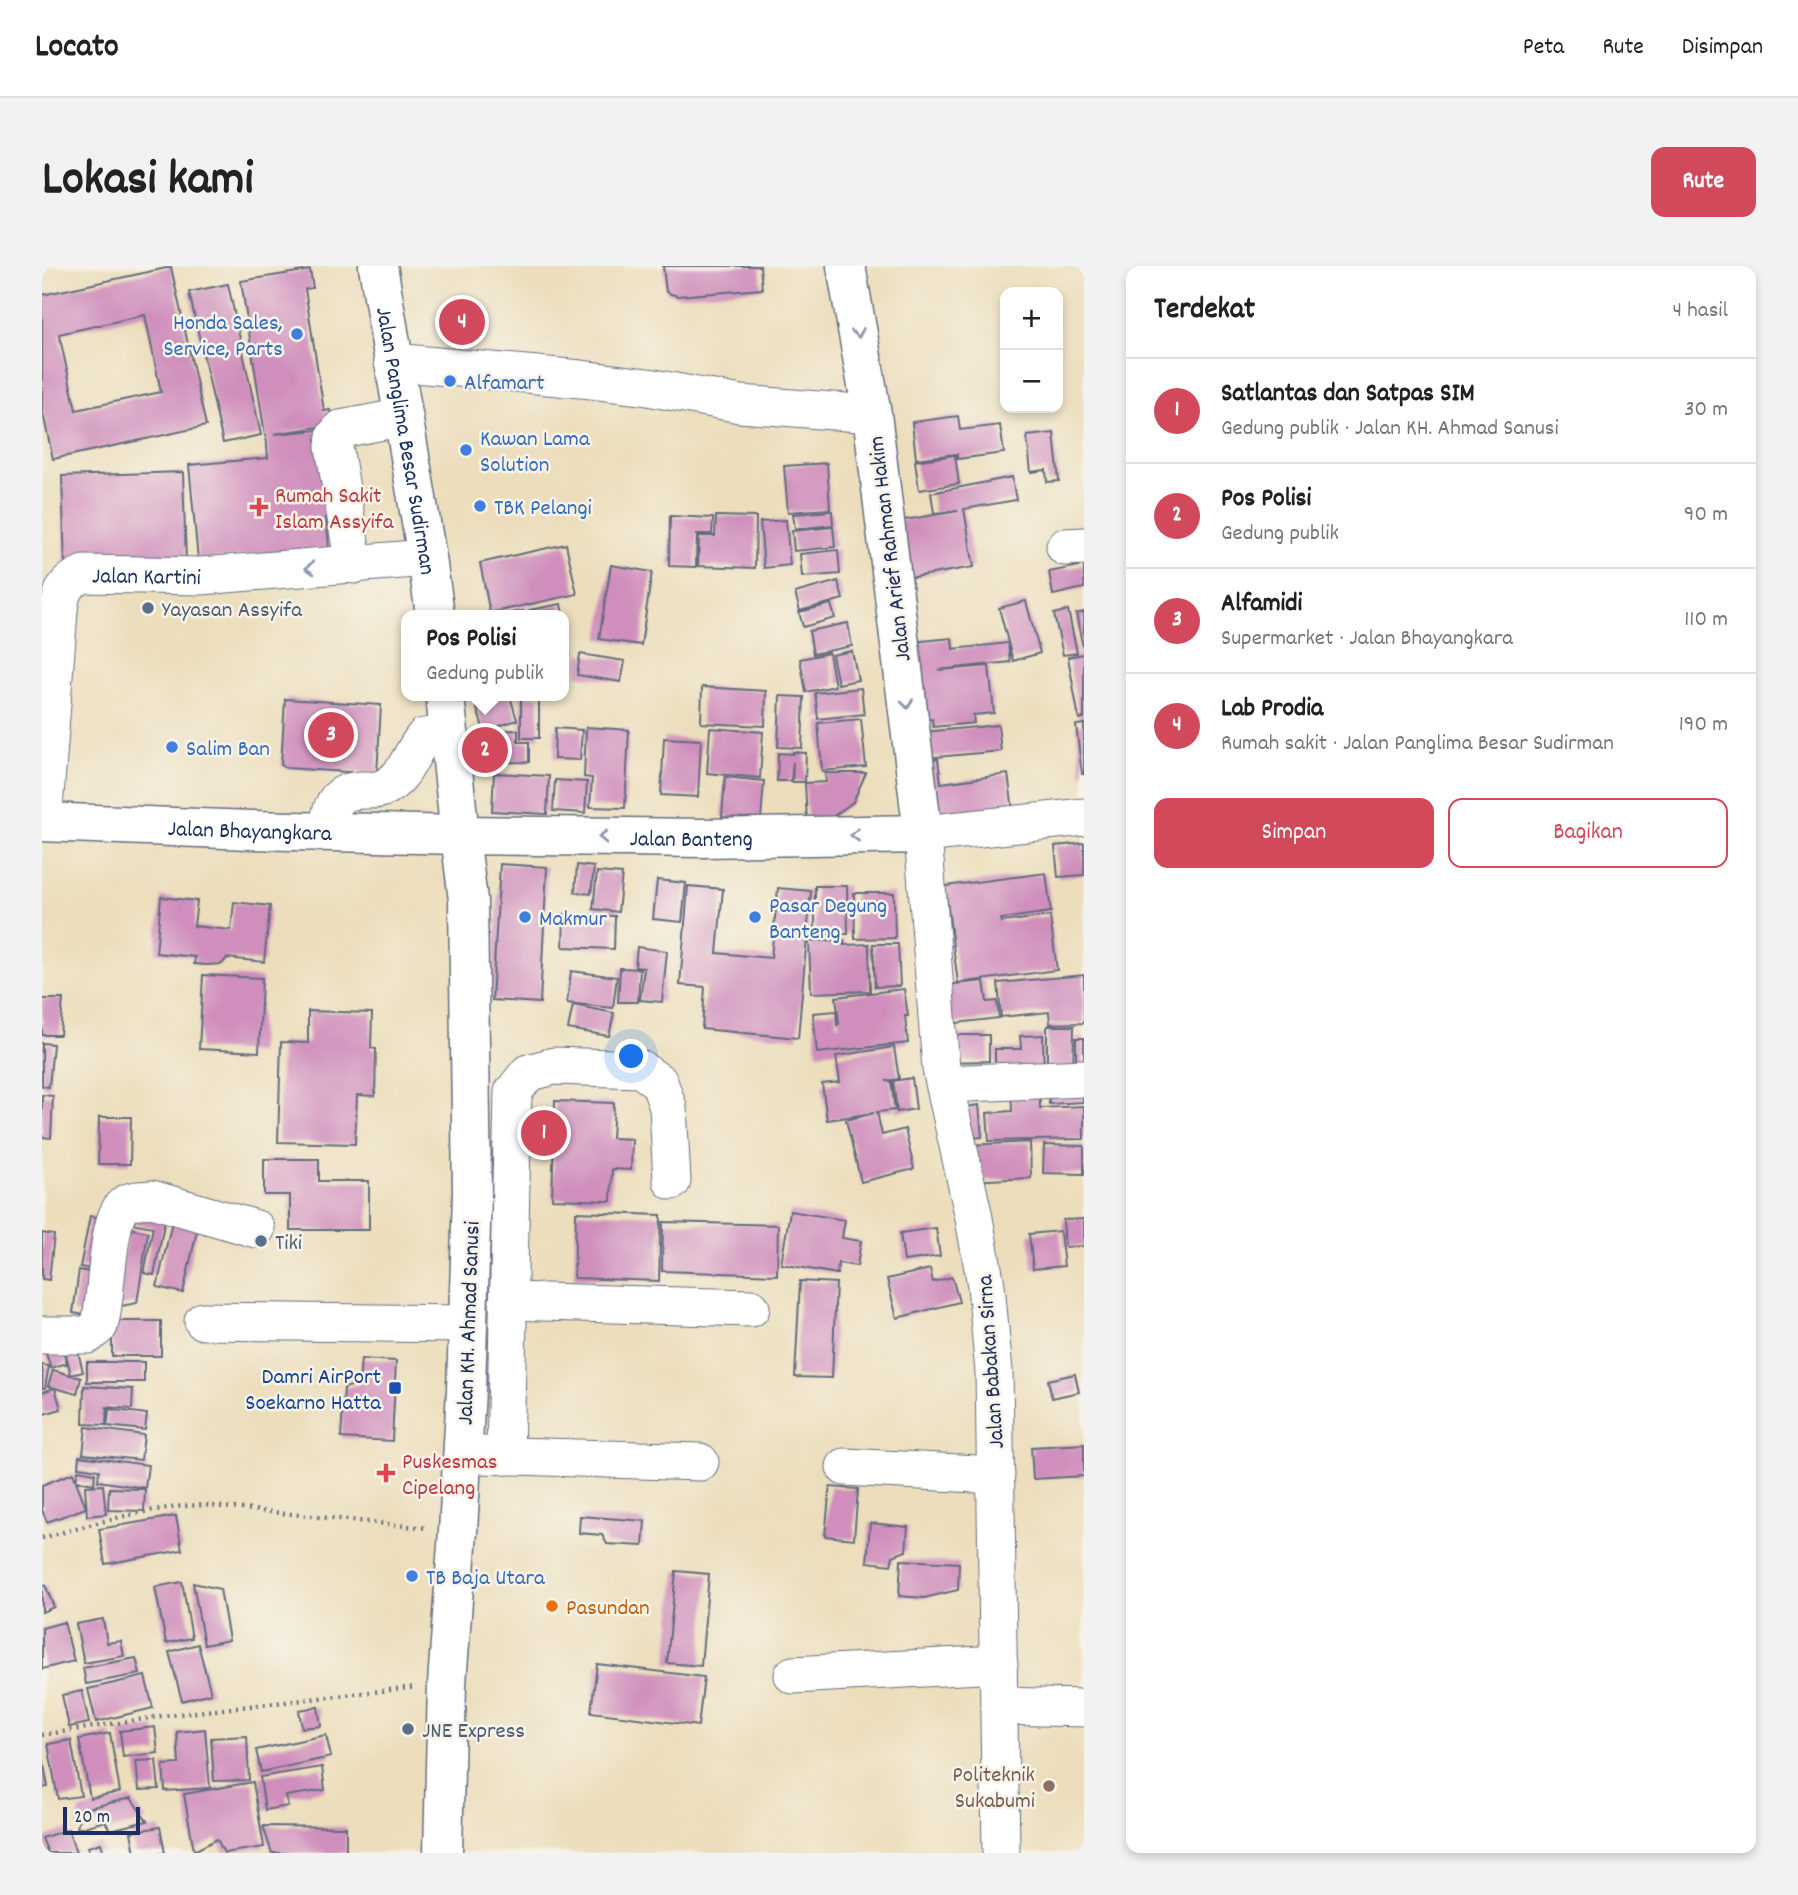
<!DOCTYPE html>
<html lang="id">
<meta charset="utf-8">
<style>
:root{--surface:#fff;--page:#f2f2f2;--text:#222;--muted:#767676;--line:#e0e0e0;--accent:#d1495b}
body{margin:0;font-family:Dekko,sans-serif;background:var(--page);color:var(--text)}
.controls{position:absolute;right:21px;top:21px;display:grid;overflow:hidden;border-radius:14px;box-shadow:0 4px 10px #0003}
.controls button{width:63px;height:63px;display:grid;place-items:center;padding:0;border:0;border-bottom:2px solid var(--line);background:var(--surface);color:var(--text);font:35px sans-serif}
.scale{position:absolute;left:21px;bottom:18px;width:77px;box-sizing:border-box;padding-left:7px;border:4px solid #1b2f5e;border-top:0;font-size:19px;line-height:24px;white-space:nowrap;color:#1b2f5e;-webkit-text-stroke:5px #f7f3e8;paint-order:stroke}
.you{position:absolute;left:590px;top:791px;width:24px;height:24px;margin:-18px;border:5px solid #fff;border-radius:50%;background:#1a73e8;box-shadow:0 0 0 10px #1a73e833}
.badge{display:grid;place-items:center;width:46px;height:46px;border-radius:50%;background:var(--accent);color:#fff;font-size:23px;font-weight:700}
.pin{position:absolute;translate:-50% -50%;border:4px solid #fff;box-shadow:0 2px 7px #0006}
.popup{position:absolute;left:359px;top:344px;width:168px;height:91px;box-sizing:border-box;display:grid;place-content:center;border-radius:14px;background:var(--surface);filter:drop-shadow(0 2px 5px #0005);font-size:23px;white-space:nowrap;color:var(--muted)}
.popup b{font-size:26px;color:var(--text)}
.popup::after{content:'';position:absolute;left:50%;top:100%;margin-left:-14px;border:14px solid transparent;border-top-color:var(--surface)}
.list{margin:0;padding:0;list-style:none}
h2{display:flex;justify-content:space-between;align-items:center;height:91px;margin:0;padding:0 28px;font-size:30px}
h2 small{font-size:23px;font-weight:400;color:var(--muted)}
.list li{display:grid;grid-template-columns:46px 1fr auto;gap:21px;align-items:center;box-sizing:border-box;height:105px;padding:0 28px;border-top:2px solid var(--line)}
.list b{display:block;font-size:26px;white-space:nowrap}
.list p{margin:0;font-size:23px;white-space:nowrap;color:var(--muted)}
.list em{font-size:23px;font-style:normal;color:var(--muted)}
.actions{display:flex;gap:14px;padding:21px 28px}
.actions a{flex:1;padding:16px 0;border:2px solid var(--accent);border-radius:14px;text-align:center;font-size:24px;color:var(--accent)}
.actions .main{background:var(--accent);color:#fff}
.map{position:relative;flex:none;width:1042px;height:1587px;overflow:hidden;border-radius:14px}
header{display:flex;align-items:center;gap:42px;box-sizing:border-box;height:98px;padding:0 35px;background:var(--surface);border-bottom:2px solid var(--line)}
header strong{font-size:33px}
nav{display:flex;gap:38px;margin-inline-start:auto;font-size:24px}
.intro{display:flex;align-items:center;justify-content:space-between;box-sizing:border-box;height:168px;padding:0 42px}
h1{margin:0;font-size:49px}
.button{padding:18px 32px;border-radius:14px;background:var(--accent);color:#fff;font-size:24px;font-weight:700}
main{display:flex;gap:42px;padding:0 42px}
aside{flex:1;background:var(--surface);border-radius:14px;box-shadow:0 4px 10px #0003}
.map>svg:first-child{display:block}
</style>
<header>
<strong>Locato</strong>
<nav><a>Peta</a><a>Rute</a><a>Disimpan</a></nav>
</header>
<div class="intro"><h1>Lokasi kami</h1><a class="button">Rute</a></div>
<main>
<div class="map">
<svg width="1042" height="1587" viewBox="0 0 1042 1587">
<rect width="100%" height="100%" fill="#f7f3e8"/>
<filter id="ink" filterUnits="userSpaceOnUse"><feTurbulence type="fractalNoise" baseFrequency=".0143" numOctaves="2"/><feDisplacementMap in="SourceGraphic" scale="14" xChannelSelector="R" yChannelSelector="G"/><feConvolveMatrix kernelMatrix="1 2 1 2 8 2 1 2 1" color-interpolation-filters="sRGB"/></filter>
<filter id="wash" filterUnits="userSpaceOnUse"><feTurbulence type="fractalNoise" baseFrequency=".00686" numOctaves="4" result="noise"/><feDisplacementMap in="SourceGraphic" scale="28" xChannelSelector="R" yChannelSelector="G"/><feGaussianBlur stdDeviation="1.57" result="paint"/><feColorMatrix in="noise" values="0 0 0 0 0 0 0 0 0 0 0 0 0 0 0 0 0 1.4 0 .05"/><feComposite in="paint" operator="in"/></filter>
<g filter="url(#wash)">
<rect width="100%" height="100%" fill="#ecdebc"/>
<g id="blocks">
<path fill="#cf8ebc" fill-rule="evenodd" d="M621,0h97l2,23 -85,7 -11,-4z
M129,1l35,159 -153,33 -11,-50v-114zM103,49l16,77 -85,18 -17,-76z
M268,4l3,18 -8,1 19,122 6,-1 3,15 -59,9 44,-4 11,118 -131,12 -9,-95 79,-7 -2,-23h-1l-24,-154z
M186,18l33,151 -38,8 -34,-151z
M916,150l2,14 40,-5 4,28 -47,6v-5l-41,5 -4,-37z
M1012,167l5,48 -12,1 -1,-12 -15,2 -4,-36z
M913,189l4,29 -40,6 -4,-29z
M785,197l3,46 -42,3 -4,-46z
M141,206l3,91 -121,4 -3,-91z
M970,211l4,23 -52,9 10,58 -78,13 -10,-57 72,-12 -24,2 -3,-20z
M790,245l1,14 -38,4 -2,-15z
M628,250l43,2 -1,16h-15l-1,33 -27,-1z
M674,250l40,1 -1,51 -57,-2 1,-30h16z
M744,254l4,45 -26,3 -4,-46z
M791,261l2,20 -41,4 -2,-20z
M524,278l11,50 -87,19 -10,-50z
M796,284l2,24 -38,3 -2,-23z
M569,299l41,7 -11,73 -42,-6z
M1042,299v23l-31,7 -4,-23z
M796,315l5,18 -43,12 -5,-18z
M984,335l14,52 -27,8 -14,-53z
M519,338l2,11h-33l-1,-5z
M789,338l4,14 -32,9 -4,-15z
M1026,344l9,43 -14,2 -9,-41z
M481,345l1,4h-19v-1z
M1042,346v36h-1l-7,-34z
M806,357l4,23 -39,8 -4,-23z
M522,360h1l5,29 -6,1z
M910,372l1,11 55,-6 2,19 -72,8 51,-4 5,47 -21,2 1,8 -41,4 -1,-8 -21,2 -10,-78z
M810,385l6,29 -20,4 -6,-29z
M787,387l6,33 -29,6 -6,-33z
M538,388l45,7 -4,21 -44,-7z
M1042,388v64l-5,1 -11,-62z
M660,421l64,4 -1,35 -64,-3z
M819,422l3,26 -46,5 -3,-26z
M431,430h37l7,24 -33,11z
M479,430h18v42h-18z
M738,430l24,1 -2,51 -24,-1z
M243,433l96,6 -4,69 -91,-6 -5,-3z
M819,453l5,48 -44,4 -4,-48z
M1042,458v50h-2l-6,-49z
M956,459l3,26 -86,8 -2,-26z
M544,461l43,3 -4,78 -35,-1 2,-29 -8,-1z
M513,462l27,2 -2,30 -26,-1z
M668,462l53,4 -3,46 -53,-5z
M476,464v12h11v20l-47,1 -1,-32z
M622,472l37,2 -3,57 -37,-2z
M751,486l13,1 -1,29h-13l1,-20 -2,19h-14l1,-28 15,1z
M896,493l3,24 67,-9 6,43 -88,12 -9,-67z
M452,507l55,3 -2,38 -55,-3z
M783,507h41l-13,29 -25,18 -21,1 -2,-38 21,-1z
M683,511l39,4 -3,38 -39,-2z
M513,514l32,2 -2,31 -32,-2z
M1042,577v32l-26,2 -3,-31z
M458,598l47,3 -7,136 -48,-3z
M535,599l17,2 -3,27 -16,-2z
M555,606l25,2 -4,38 -25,-3z
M1004,607l5,39 -50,7 1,3 48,-6 7,54 -99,13 -13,-97z
M615,614l29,3 -4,39 -29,-3z
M646,620l35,3 -6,64 54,5 7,-70 33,3 -13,147 -96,-9 3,-42 -25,-2z
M773,620h32l1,48h-33z
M812,627h40l1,45 -40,1z
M119,631l36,4 -3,25 37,4 3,-28 36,4 -6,56 -37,-4 -5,6 -15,1 -13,-1 1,-7 -39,-4z
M522,648l51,2 -1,33 -51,-2z
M802,674v5l25,-1 1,47 -59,2 -2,-52z
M831,678h25l2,42 -25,1z
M595,681l30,4 -5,51 -22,-2 4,-32 -9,-1z
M578,702l20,1 -2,33h-20z
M529,705l46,6 -4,31 -46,-5z
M161,709l59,3 -3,74 -60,-3z
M1042,709v48l-34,1 -1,-12 -48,5 -3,-34z
M942,715l3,21 10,-1 2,17 -50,6 -4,-39z
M862,723l4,27h-3l3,27 -91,10 -4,-40 23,-2 1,14 2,-1 -3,-27z
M0,733h21l-3,36h-18z
M531,739l41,8 -5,23 -41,-7z
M266,745l64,2 -1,35 5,1 -1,47 -18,-1 -2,49 -77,-2 3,-100 27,1z
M1005,760h27l-1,52h-26z
M902,769h45v26l-45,1z
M1001,769l1,44 -49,1v-31h26l-1,-13z
M1034,772h8v38h-8z
M0,777l11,1 -4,43 -7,-1z
M852,781l5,32 -13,2h5l4,29 -18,2 5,23 23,-6 9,40 -53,13 -15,-62 28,-7 -47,7 -5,-36 18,-2 -4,-26z
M870,812l4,31 -19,3 -4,-31z
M1040,813l1,23 -34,2 -1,-23z
M997,819l1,23 44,-2v33l-95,2 -2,-28 25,-2 -1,-25z
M0,829l11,1 -2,42 -9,-1z
M513,835l59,2 -2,35 20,1 -1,31 -19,-1 -1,32 -59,-2z
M937,839l3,32 -24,2 -5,-30z
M57,851h32l-1,47h-32z
M988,876l1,36 -63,3 -1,-36z
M1002,879l40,1v28l-41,-1z
M222,893h55v22h50v49h-79v-35h-26z
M93,937l32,6 -13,66 -10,-2 9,-46 -22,-4z
M748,945l55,9 -3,18 19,3 -4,25 -19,-3 -1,11 -56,-10z
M534,946l85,3 -2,66 -85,-3z
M48,950l22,4 -9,51 -23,-4z
M131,951l26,5 -16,71 -26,-6z
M1042,953v27l-19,1 -2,-27z
M621,956l115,3 -1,50 -115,-4z
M86,962l20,4 -11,71 -21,4z
M894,962l4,28 -36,5 -4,-28z
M1018,965l4,35 -31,3 -4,-35z
M0,967l12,2 -5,45 -7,-1z
M888,1003l3,13 19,-5 7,25 -62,16 -10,-39z
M37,1004l24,4 -6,43 -24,-4z
M758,1015l36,2 -4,95 -37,-1z
M70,1055h49v35h-49z
M32,1069l9,37 -12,3 -9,-37z
M16,1070l9,27 -16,5 -9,-26z
M319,1093l35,2 -4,80 -51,-3 3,-50 15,-4z
M45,1096h57v20h-57z
M0,1099l7,1 -4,22h-3z
M11,1104l28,8 -4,16 -29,-8z
M1033,1108l4,18 -27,6 -4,-18z
M42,1120l49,3 -1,20 -25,-2 -1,18 -23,-1z
M13,1122l6,21 -17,5 -2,-6v-16z
M67,1143l38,5 -2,16 -38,-4z
M44,1161l58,8 -3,25 -58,-6z
M1042,1178v32l-51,3 -2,-32z
M37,1190l69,9 -3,23 -47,-7 1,-11 -21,-3z
M36,1204l17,3 -1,11 -18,-3z
M31,1207l13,35 -39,14 -5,-12v-25z
M61,1219l3,29 -19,2 -2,-30z
M788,1221l28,2 -4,50 -29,-3z
M67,1222l36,1 -1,22 -36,-1z
M134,1250l6,34 -77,14 -6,-35z
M538,1250l65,5 -2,25 -36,-2 -5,-9 -23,-2z
M828,1257l38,4 -2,24 -13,5 -2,9 -24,-3z
M859,1294l58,3 -1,27 -34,8 -25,-2z
M634,1305l33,3 -8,92 -34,-3z
M140,1316l10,56 -26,5 -11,-56z
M151,1317l27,6 9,51 -25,5z
M3,1319l9,22 -12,5v-26z
M61,1353l4,24 14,-2 3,15 -40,7 -8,-39z
M22,1356l10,39 -32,8v-41z
M156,1378l13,49 -29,8 -13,-49z
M94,1392l4,16 -54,10 -3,-16z
M555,1398l107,13 -6,49 -107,-14z
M103,1410l8,32 -57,14 -8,-33z
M40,1425l7,32 -20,4 -7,-32z
M276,1441l3,19 -19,2 -3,-18z
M113,1461l3,26 -35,4 -3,-26z
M163,1463l5,59 -45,3 -2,-26 16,-1 -2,-32z
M68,1467l10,59 -30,6 -11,-59z
M284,1469l5,22 -70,15 -5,-22z
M205,1470l2,44 -35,1 -3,-43z
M29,1474l10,56 -23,3 -10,-55z
M114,1494l3,29 -20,1 -3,-29z
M1,1495l5,26 -6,1v-26z
M280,1501l3,23 -39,6 2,10 -23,4 -5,-33z
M211,1516l11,65 -40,6 -7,-14 -23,12 -10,-57z
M89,1532l16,23 -37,9 -5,-9 -28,8 3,-19z
M221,1560l83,1v26h-74z
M118,1561l5,26h-30l-4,-21z
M26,1563l8,24h-28l-6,-15z
M59,1577l3,10h-15l-1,-6z"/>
</g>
</g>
<g filter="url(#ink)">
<use href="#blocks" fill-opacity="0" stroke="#646c7f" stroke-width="2"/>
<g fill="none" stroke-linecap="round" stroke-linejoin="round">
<g stroke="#646c7f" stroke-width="39">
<g id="minor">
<path d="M351,96l188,17 67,8 92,17 132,10"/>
<path d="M1023,281l19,-1"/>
<path d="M312,299l-20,-118 1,-11 6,-7 63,-12"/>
<path id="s1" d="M1,556l16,-211c2,-19 5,-29 25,-37l117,2 226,-18"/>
<path d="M285,565c5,-23 5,-39 34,-41 7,0 16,1 22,-2 22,-9 27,-34 41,-51l26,-3"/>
<path d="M903,818l139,-6"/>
<path d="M466,1035l243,7"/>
<path d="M161,1055l264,3"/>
<path d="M0,1069h46l11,-9c9,-26 6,-108 26,-122 8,-5 18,-4 27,-5l104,30"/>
<path d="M439,1189l219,7"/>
<path d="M463,1190l8,-364 15,-19 26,-7 86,3 19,13 9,25 4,74"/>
<path d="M803,1201l151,8"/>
<path d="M751,1409l206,-11"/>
<path d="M958,1440l84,2"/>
<path d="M959,1587l-7,-481 -8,-87 -13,-72 -32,-144 -18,-235 161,-17"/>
</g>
</g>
<g stroke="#646c7f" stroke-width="41">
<g id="major">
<path id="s2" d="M336,0l49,292 8,57"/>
<path id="s3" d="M403,430l15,139 244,3 219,-4 -51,-420 -26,-148"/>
</g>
</g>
<g stroke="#646c7f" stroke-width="41">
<g id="highway">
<path id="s4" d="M0,556l209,8 209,5 8,65 4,293 -6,197 -8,141 -11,153 -4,169"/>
</g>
</g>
<path stroke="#646c7f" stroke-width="4.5" stroke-dasharray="2 5" stroke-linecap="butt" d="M0,1272c53,-14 107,-32 162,-33l222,23
M0,1469l120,-19 254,-29"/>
<use href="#minor" stroke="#fff" stroke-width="37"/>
<use href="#major" stroke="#fff" stroke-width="38"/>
<use href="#highway" stroke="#fff" stroke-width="38"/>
</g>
<defs><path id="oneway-chevron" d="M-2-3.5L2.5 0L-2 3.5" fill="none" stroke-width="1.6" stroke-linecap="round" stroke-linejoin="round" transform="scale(1.75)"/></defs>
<g stroke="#8d97ae">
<use href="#oneway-chevron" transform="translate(816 67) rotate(80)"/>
<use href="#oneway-chevron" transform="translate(268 302) rotate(176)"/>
<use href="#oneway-chevron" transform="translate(865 438) rotate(83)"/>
<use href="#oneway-chevron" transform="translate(813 569) rotate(179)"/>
<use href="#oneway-chevron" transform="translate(561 571) rotate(-179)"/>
</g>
</g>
<g fill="#3f7fe0" stroke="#f7f3e8" stroke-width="2.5">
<circle cx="255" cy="68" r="7"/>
<circle cx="408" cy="115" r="7"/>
<circle cx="424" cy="184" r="7"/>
<circle cx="438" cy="240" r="7"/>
<circle cx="130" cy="481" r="7"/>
<circle cx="483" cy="651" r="7"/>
<circle cx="713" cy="651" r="7"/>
<circle cx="370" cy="1310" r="7"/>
</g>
<g fill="#e0444e" stroke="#f7f3e8" stroke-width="2.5">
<path d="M213.5 230.5h7v7h7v7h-7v7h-7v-7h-7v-7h7z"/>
<path d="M340.5 1196.5h7v7h7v7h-7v7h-7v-7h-7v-7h7z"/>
</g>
<g fill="#5c6f8a" stroke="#f7f3e8" stroke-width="2.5">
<circle cx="106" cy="342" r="7"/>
<circle cx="219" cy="975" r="7"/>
<circle cx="366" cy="1463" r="7"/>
</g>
<rect fill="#1a4fb4" stroke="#f7f3e8" stroke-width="2.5" x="346" y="1115" width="14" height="14" rx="3.5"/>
<circle fill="#e8710a" stroke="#f7f3e8" stroke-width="2.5" cx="510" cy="1340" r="7"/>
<circle fill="#8d6e63" stroke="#f7f3e8" stroke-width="2.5" cx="1007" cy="1520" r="7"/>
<g text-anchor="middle" stroke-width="5" stroke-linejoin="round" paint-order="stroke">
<g font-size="23" fill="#366cbe" stroke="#f7f3e8" text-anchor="start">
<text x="241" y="63" text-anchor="end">Honda Sales,<tspan x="241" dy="26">Service, Parts</tspan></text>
<text x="422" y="123">Alfamart</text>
<text x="438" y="179">Kawan Lama<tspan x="438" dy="26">Solution</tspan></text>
<text x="452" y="248">TBK Pelangi</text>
<text x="144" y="489">Salim Ban</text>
<text x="727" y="646">Pasar Degung<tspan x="727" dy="26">Banteng</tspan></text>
<text x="497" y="659">Makmur</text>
<text x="384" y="1318">TB Baja Utara</text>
</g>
<g font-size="23" fill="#1b2f5e" stroke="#f7f3e8">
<text dy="8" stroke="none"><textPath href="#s2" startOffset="177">Jalan Panglima Besar Sudirman</textPath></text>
<text transform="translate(846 283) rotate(-97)" y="8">Jalan Arief Rahman Hakim</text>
<text dy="8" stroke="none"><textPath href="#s1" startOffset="322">Jalan Kartini</textPath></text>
<text dy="8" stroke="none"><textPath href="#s4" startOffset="208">Jalan Bhayangkara</textPath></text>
<text dy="8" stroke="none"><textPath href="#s3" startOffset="371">Jalan Banteng</textPath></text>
<text transform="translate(425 1057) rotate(-88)" y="8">Jalan KH. Ahmad Sanusi</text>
<text transform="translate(947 1096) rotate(-94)" y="8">Jalan Babakan Sirna</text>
</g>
<g font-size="23" fill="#be3a42" stroke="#f7f3e8" text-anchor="start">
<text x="233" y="236">Rumah Sakit<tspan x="233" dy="26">Islam Assyifa</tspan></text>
<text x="360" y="1202">Puskesmas<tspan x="360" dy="26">Cipelang</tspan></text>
</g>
<g font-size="23" fill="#4e5e75" stroke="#f7f3e8" text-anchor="start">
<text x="120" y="350">Yayasan Assyifa</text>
<text x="233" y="983">Tiki</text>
<text x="380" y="1471">JNE Express</text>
</g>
<g font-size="23" fill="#164399" stroke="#f7f3e8" text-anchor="end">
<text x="339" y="1117">Damri AirPort<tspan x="339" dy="26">Soekarno Hatta</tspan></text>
</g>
<g font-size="23" fill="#c56008" stroke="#f7f3e8" text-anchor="start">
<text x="524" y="1348">Pasundan</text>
</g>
<g font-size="23" fill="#785e54" stroke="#f7f3e8" text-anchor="end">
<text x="993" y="1515">Politeknik<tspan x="993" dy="26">Sukabumi</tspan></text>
</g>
</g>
</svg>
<div class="controls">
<button>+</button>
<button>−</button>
</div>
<div class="scale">20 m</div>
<div class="you"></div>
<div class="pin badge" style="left:502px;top:867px">1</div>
<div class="pin badge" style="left:443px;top:484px">2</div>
<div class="popup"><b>Pos Polisi</b>Gedung publik</div>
<div class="pin badge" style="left:289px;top:469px">3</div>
<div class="pin badge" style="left:420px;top:56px">4</div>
</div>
<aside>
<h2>Terdekat<small>4 hasil</small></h2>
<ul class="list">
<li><span class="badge">1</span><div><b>Satlantas dan Satpas SIM</b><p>Gedung publik · Jalan KH. Ahmad Sanusi</p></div><em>30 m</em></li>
<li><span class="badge">2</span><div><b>Pos Polisi</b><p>Gedung publik</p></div><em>90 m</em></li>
<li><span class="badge">3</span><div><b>Alfamidi</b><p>Supermarket · Jalan Bhayangkara</p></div><em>110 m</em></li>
<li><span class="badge">4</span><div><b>Lab Prodia</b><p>Rumah sakit · Jalan Panglima Besar Sudirman</p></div><em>190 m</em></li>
</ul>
<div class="actions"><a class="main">Simpan</a><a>Bagikan</a></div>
</aside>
</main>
